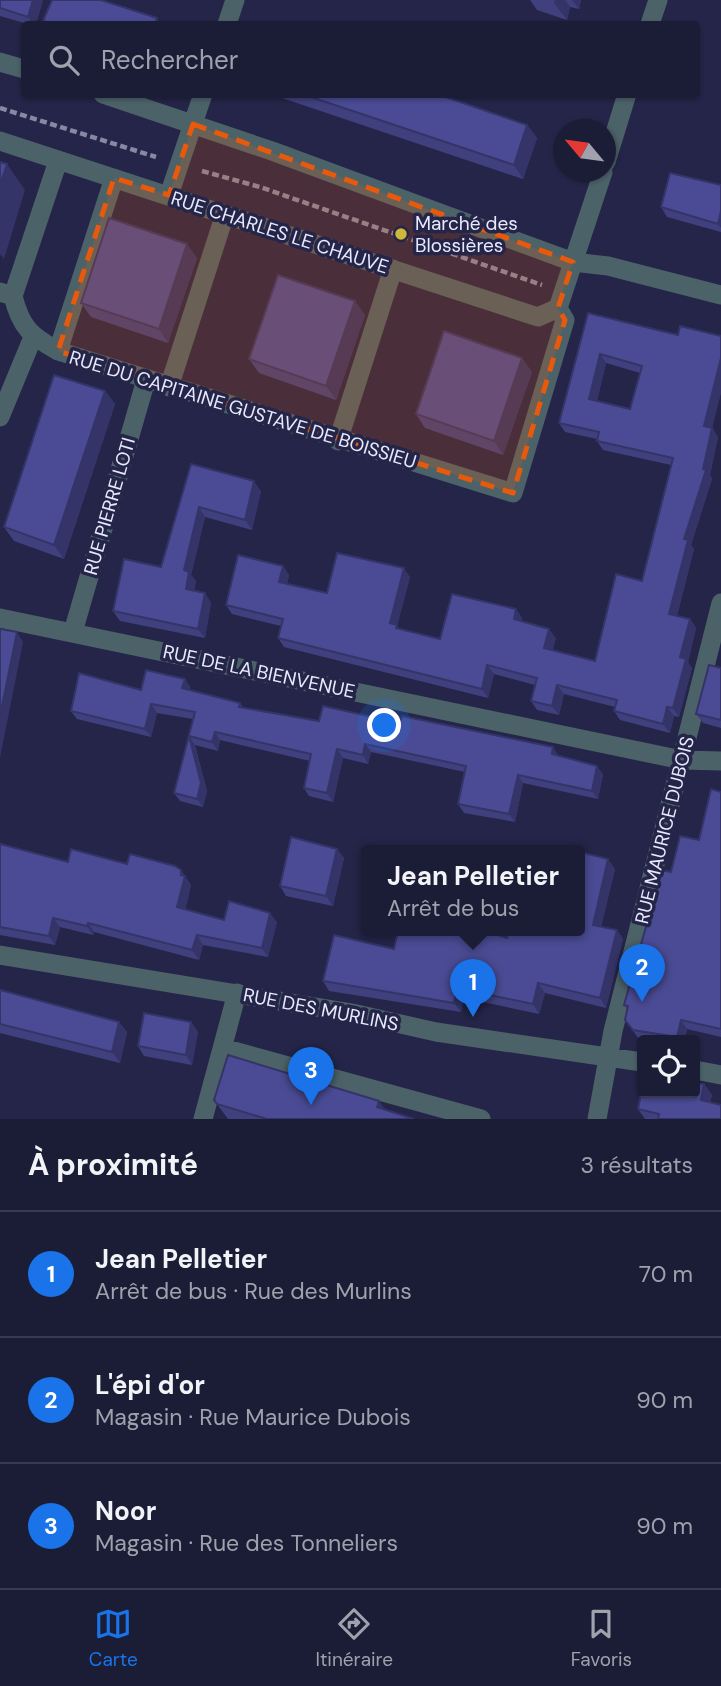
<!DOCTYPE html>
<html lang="fr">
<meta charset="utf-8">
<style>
:root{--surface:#1b1c36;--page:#24253e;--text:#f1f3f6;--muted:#a0a1ad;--line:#393a51;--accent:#1a73e8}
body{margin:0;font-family:"DM Sans",sans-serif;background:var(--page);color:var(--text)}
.controls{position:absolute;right:21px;bottom:21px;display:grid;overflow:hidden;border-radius:7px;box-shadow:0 2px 5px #0004}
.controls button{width:63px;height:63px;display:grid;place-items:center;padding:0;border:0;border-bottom:2px solid var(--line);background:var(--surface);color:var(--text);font:35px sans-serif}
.compass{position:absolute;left:553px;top:119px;width:63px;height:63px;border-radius:50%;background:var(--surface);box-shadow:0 2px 5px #0004;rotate:299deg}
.you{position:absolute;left:385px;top:726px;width:24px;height:24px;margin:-18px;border:5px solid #fff;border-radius:50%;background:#1a73e8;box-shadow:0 0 0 10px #1a73e833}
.badge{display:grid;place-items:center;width:46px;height:46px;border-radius:50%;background:var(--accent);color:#fff;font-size:23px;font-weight:700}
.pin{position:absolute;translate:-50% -58px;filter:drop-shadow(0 2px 4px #0008)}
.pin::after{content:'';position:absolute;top:37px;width:24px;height:21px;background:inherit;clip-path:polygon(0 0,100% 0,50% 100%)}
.popup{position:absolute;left:361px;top:845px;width:224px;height:91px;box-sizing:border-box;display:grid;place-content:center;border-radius:7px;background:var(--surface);filter:drop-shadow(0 2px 5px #0005);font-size:23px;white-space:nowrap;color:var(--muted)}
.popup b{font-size:26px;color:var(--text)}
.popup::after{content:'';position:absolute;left:50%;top:100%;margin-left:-14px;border:14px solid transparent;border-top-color:var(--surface)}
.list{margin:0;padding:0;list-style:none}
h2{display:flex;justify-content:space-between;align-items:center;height:91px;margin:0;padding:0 28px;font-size:30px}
h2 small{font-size:23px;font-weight:400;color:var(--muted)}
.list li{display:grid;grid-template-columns:46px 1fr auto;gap:21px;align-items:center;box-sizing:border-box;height:126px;padding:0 28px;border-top:2px solid var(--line)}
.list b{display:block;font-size:26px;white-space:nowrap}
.list p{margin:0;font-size:23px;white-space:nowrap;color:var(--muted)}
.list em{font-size:23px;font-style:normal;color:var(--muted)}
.icon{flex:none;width:38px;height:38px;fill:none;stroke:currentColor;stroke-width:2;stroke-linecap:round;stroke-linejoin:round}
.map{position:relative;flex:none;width:721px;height:1119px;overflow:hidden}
.search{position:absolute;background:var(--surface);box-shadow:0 2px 5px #0004;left:21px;right:21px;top:21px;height:77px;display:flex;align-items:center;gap:18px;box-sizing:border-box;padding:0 24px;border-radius:7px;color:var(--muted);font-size:26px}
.sheet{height:469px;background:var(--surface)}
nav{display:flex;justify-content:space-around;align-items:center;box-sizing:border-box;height:98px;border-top:2px solid var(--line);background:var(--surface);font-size:19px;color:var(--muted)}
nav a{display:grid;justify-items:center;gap:4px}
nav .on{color:var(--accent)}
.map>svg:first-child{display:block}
</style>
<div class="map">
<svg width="721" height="1119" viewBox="0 0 721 1119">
<rect width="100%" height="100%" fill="#242548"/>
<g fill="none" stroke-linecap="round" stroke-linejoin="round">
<path stroke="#8789a4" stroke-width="4.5" stroke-dasharray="7 3.5" stroke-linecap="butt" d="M0,108l156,49
M202,171l58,16 282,98"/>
<path stroke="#4c6269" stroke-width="19" d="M227,24l8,-24
M650,24l8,-24
M0,62l24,7
M103,94l169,57 301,111 35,4 113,29
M0,141l538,176 20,-9
M606,162l21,-68
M169,195l34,-101
M0,292l13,4c8,32 18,40 45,55l455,142 52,-173 -7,-12 45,-136
M13,296l45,-135
M58,351l56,-173
M169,387l56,-173
M0,417l33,-80
M338,441l55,-172
M0,618l682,142 39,1
M73,632l73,-252
M0,955l352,58 84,19 206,30
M223,1048l258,71
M695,1070l26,5
M203,1119l34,-126
M597,1119l16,-88 108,-428"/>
</g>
<path fill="#40407f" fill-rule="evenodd" d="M0,0h43l-7,24h-8l-28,-8z
M530,0h51l-2,9 -9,-2 -3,13 -30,-10z
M279,94h158l90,31 10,13 -14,41 -241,-81z
M721,185v47l-54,-15 -6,-10z
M197,258l-29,85 -77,-26 -10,-14z
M588,313l90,22 43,1v56l-9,36 6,9 -8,38 2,4 -21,66 3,4 -17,67 13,3 6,9 -8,34 4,6 -13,49 -5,-1 -4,17 -50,-13 -6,-9 1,-4 -51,-13 -5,21 -22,-5 -6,-9 4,-16 -41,-11 -6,24 -204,-51 -6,-9 3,-12 -49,-12 -6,-9 57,-39 6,9 -2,9 40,9 83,-16 -13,49 2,3 41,10 76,-30 6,9v3l34,17 -4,12 43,11 47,-80 29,-116 -68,-15 -6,-9v-2l-32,-7 -6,-9zM606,363l34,10 -10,36 -33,-8z
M365,315l-29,85 -77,-27 -10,-14z
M532,372l-29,83 -78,-27 -9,-14z
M105,391l10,13 -51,155 -50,-18 -10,-14z
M191,464l70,27 -9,39 -47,-13 -14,58 5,6 -2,10 11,2 6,10 -6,35 -85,-17 -7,-10 48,-44z
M721,668v60l-18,-5 -7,-9z
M185,679l5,8v3l50,13 3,5 76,13 81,2 159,33 44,18 -5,25 -75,-16 -8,39 -51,-9 -6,-9 7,-32 -94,-20 -3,12 -25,-6 -10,44 -24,-6 -5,-8 6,-27 -90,-21 -2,11 -23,-6 12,46 -4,16 -23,-6 -6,-8 19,-74 -36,-6 -6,24 -74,-18 -6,-8 70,-21z
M721,792v245l-34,-8 -2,11h-38l-8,-1 -14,-19 2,-10 -3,-5 47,-133 28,-32z
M0,844l68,18 59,2 54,6 10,15 -6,25 39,10 53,2 -9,35 -65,-12 -4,15 -105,-28 -1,3 -33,-8 -5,18 -55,-10z
M337,849l7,9 -11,48 -47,-10 -6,-10z
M615,869l-14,58 16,3 6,9 -17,69 -61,-15 -6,21 -75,-16 -3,14 -132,-21 -6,-10 71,-32 113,-11 8,-3 65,-4z
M0,990l119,32 8,10 -7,31 -120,-30z
M191,1022l7,10 -6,33 -48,-9 -6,-10z
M704,1084l8,11 -2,7 11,17h-76l-7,-10z
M214,1100l200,19h-186z"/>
<path fill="#343468" d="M33,0h10l-7,24h-3l-5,-7z
M555,0h10l5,7 -3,13 -13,-17z
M572,0h9l-2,9z
M157,18l4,6h-6z
M527,125l10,13 -14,41 -9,-14z
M7,164l18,26 -21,69 -4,-5v-69z
M721,211v17l-3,-4z
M187,244l10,14 -29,85 -9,-14z
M355,301l10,14 -29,85 -10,-14z
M600,354l6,9 -11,45 -6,-9z
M522,358l10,14 -29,83 -9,-14z
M721,358v34l-9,36 6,9 -8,38 2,4 -21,66 3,4 -19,74 -6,-9 15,-75 19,-70 1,-43z
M105,391l10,13 -51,155 -10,-14z
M254,481l7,10 -9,39 -7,-10z
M199,507l6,10 -14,58 5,6 -4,17 -6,-9 -2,-19z
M283,566l6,9 -4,16 -6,-9z
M404,568l6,9 -13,49 6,8 -13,-11z
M205,593l6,10 -6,35 -7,-9z
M516,609l6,9 -2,10 -6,-9z
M690,619l6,9 -8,34 4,6 -13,49 -6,-9 7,-51z
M549,629l7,9 -5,19 -7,-9z
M17,632l6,10 -23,116v-42z
M487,665l7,9 -6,24 -6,-9z
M185,679l5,8 -2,9 -6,-8z
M557,685l7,9 -5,21 -7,-9z
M151,704l6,9 -6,24 -6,-8z
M667,707l7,9 -4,17 -7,-9z
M215,732l5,8 -2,11 -6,-9z
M189,736l6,9 12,46 -4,16 -6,-8z
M365,744l6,8 -3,12 -5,-9z
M553,747l6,9 -7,-2z
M337,749l6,9 -10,44 -6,-9z
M597,766l6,8 -5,25 -6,-8z
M518,775l5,8 -8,39 -6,-8z
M337,849l7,9 -11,48 -7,-10z
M608,859l7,10 -16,65 -6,-9z
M181,870l10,15 -7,32 -7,-10z
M270,913l7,9 -9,35 -6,-9z
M53,918l7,9 -5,18 -6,-9z
M88,923l6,9 -1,3 -6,-9z
M617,930l6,9 -17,69 -6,-10z
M197,935l6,10 -4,15 -7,-10z
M538,983l7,10 -6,21 -6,-10z
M457,988l7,10 -3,14 -7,-9z
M681,1020l6,9 -2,11h-5l-3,-3z
M119,1022l8,10 -7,31 -8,-11z
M191,1022l7,10 -6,33 -6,-10z
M704,1084l8,11 -4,16 -7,-11z
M379,1101l13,18 -15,-12z"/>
<path fill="#4a4b94" stroke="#343468" stroke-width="2" fill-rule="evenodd" d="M0,0h33l-5,17 -28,-9z
M52,0h49l56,18 -2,6h-103l-9,-3z
M302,94h135l90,31 -13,40z
M0,162l7,2 -7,21z
M670,173l51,12v26l-3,13 -57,-17z
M109,218l78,26 -28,85 -78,-26z
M278,275l77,26 -29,85 -77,-27z
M588,313l90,22 2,-9 41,10v22l-17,68 8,2 -9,41 3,1 -22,69 4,1 -19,74 21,5 -10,38 6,2 -13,49 -6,-1 -4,17 -49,-13 3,-11 -60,-15 -5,21 -21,-5 6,-23 -50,-13 -5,24 -204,-51 5,-19 -57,-14 12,-50 45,11 -4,16 48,11 10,-40 67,15 -14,55 7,2 -1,3 44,11 12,-45 64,15 -2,10 35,10 -5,19 51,13 21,-87 26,7 31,-123 -76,-17 2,-9 -40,-9zM600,354l42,12 -12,43 -41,-10z
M444,331l78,27 -28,83 -78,-27z
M54,375l51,16 -51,154 -50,-18z
M191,464l63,17 -9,39 -46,-13 -15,63 5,2 -3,17 19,4 -7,36 -85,-18 11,-52 37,8z
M0,629l17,3 -17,84z
M709,665l12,3v52l-25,-6z
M146,670l39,9 -3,9 58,15 -1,4 80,14 4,-15 77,17 2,-7 151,31 -1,7 45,12 -5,25 -74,-16 -9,39 -51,-10 8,-38 -101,-22 -2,11 -26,-6 -10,44 -23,-5 7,-34 -96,-22 -3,10 -23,-6 12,47 -4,16 -23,-6 21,-81 -44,-8 -6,25 -74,-18 8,-38 62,17z
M711,789l10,3v237l-40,-9 -4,17 -44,-7 -8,-10 3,-14 -4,-1 38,-135 9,2 9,-36 19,4z
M291,837l46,12 -11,47 -46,-10z
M0,844l68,18 3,-13 56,15 3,-10 45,12 6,4v5l4,1 -8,31 47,13 5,-19 41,12 -8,35 -65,-13 -5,15 -104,-27 -1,3 -34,-8 -4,18 -49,-9z
M580,852l28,7 -15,66 24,5 -17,68 -62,-15 -5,21 -76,-16 -3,15 -131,-22 11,-46 60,14 4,-18h87l22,7 1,-5 7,2 1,-4h64z
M0,990l119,32 -7,30 -112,-28z
M144,1013l47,9 -5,33 -48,-9z
M228,1055l151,46 -2,6 37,12h-147l-50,-15 -3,-4z
M695,1083l9,1 -3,16 20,5v14h-63l1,-5 -21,-5 4,-21v5h53z"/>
<path fill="#e8590c" fill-opacity="0.2" stroke="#e8590c" stroke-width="5" stroke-dasharray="14 9" stroke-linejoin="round" d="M193,124l380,138 -15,46 7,12 -52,173 -455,-142 56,-173 55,17z"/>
<circle fill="#ceb837" stroke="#242548" stroke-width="2.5" cx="401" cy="234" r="7"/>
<g text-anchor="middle" stroke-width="7" stroke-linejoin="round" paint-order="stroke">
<g font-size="19" fill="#e7eafc" stroke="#242548" text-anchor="start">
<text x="415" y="230">Marché des<tspan x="415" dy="22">Blossières</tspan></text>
</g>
<g font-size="19" fill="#e7eafc" stroke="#242548">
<text transform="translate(280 232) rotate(18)" y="7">RUE CHARLES LE CHAUVE</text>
<text transform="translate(243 409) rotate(17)" y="7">RUE DU CAPITAINE GUSTAVE DE BOISSIEU</text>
<text transform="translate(109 506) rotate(-74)" y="7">RUE PIERRE LOTI</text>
<text transform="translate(259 671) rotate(12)" y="7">RUE DE LA BIENVENUE</text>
<text transform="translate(664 830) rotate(-76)" y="7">RUE MAURICE DUBOIS</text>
<text transform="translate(321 1009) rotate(11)" y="7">RUE DES MURLINS</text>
</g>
</g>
</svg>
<div class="controls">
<button><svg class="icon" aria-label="locate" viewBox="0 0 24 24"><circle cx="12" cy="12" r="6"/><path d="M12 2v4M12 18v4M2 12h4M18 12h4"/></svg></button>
</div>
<svg class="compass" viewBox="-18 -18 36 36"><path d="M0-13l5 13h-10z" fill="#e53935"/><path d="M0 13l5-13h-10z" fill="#a0a1ad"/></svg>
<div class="you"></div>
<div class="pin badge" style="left:473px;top:1017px">1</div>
<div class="popup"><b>Jean Pelletier</b>Arrêt de bus</div>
<div class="pin badge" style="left:642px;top:1002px">2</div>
<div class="pin badge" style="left:311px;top:1105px">3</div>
<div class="search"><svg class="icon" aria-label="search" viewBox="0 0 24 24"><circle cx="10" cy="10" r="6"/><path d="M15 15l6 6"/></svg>Rechercher</div>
</div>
<section class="sheet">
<h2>À proximité<small>3 résultats</small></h2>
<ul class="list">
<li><span class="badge">1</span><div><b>Jean Pelletier</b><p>Arrêt de bus · Rue des Murlins</p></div><em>70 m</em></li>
<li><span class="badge">2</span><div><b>L'épi d'or</b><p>Magasin · Rue Maurice Dubois</p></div><em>90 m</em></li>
<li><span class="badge">3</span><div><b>Noor</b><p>Magasin · Rue des Tonneliers</p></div><em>90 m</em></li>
</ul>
</section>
<nav>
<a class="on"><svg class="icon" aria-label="map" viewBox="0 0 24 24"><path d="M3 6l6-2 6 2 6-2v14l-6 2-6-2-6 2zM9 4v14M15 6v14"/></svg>Carte</a>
<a><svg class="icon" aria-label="directions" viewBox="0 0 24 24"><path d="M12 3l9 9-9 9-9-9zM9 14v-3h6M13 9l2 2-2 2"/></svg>Itinéraire</a>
<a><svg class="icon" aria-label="saved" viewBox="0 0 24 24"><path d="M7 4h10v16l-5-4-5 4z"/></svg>Favoris</a>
</nav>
